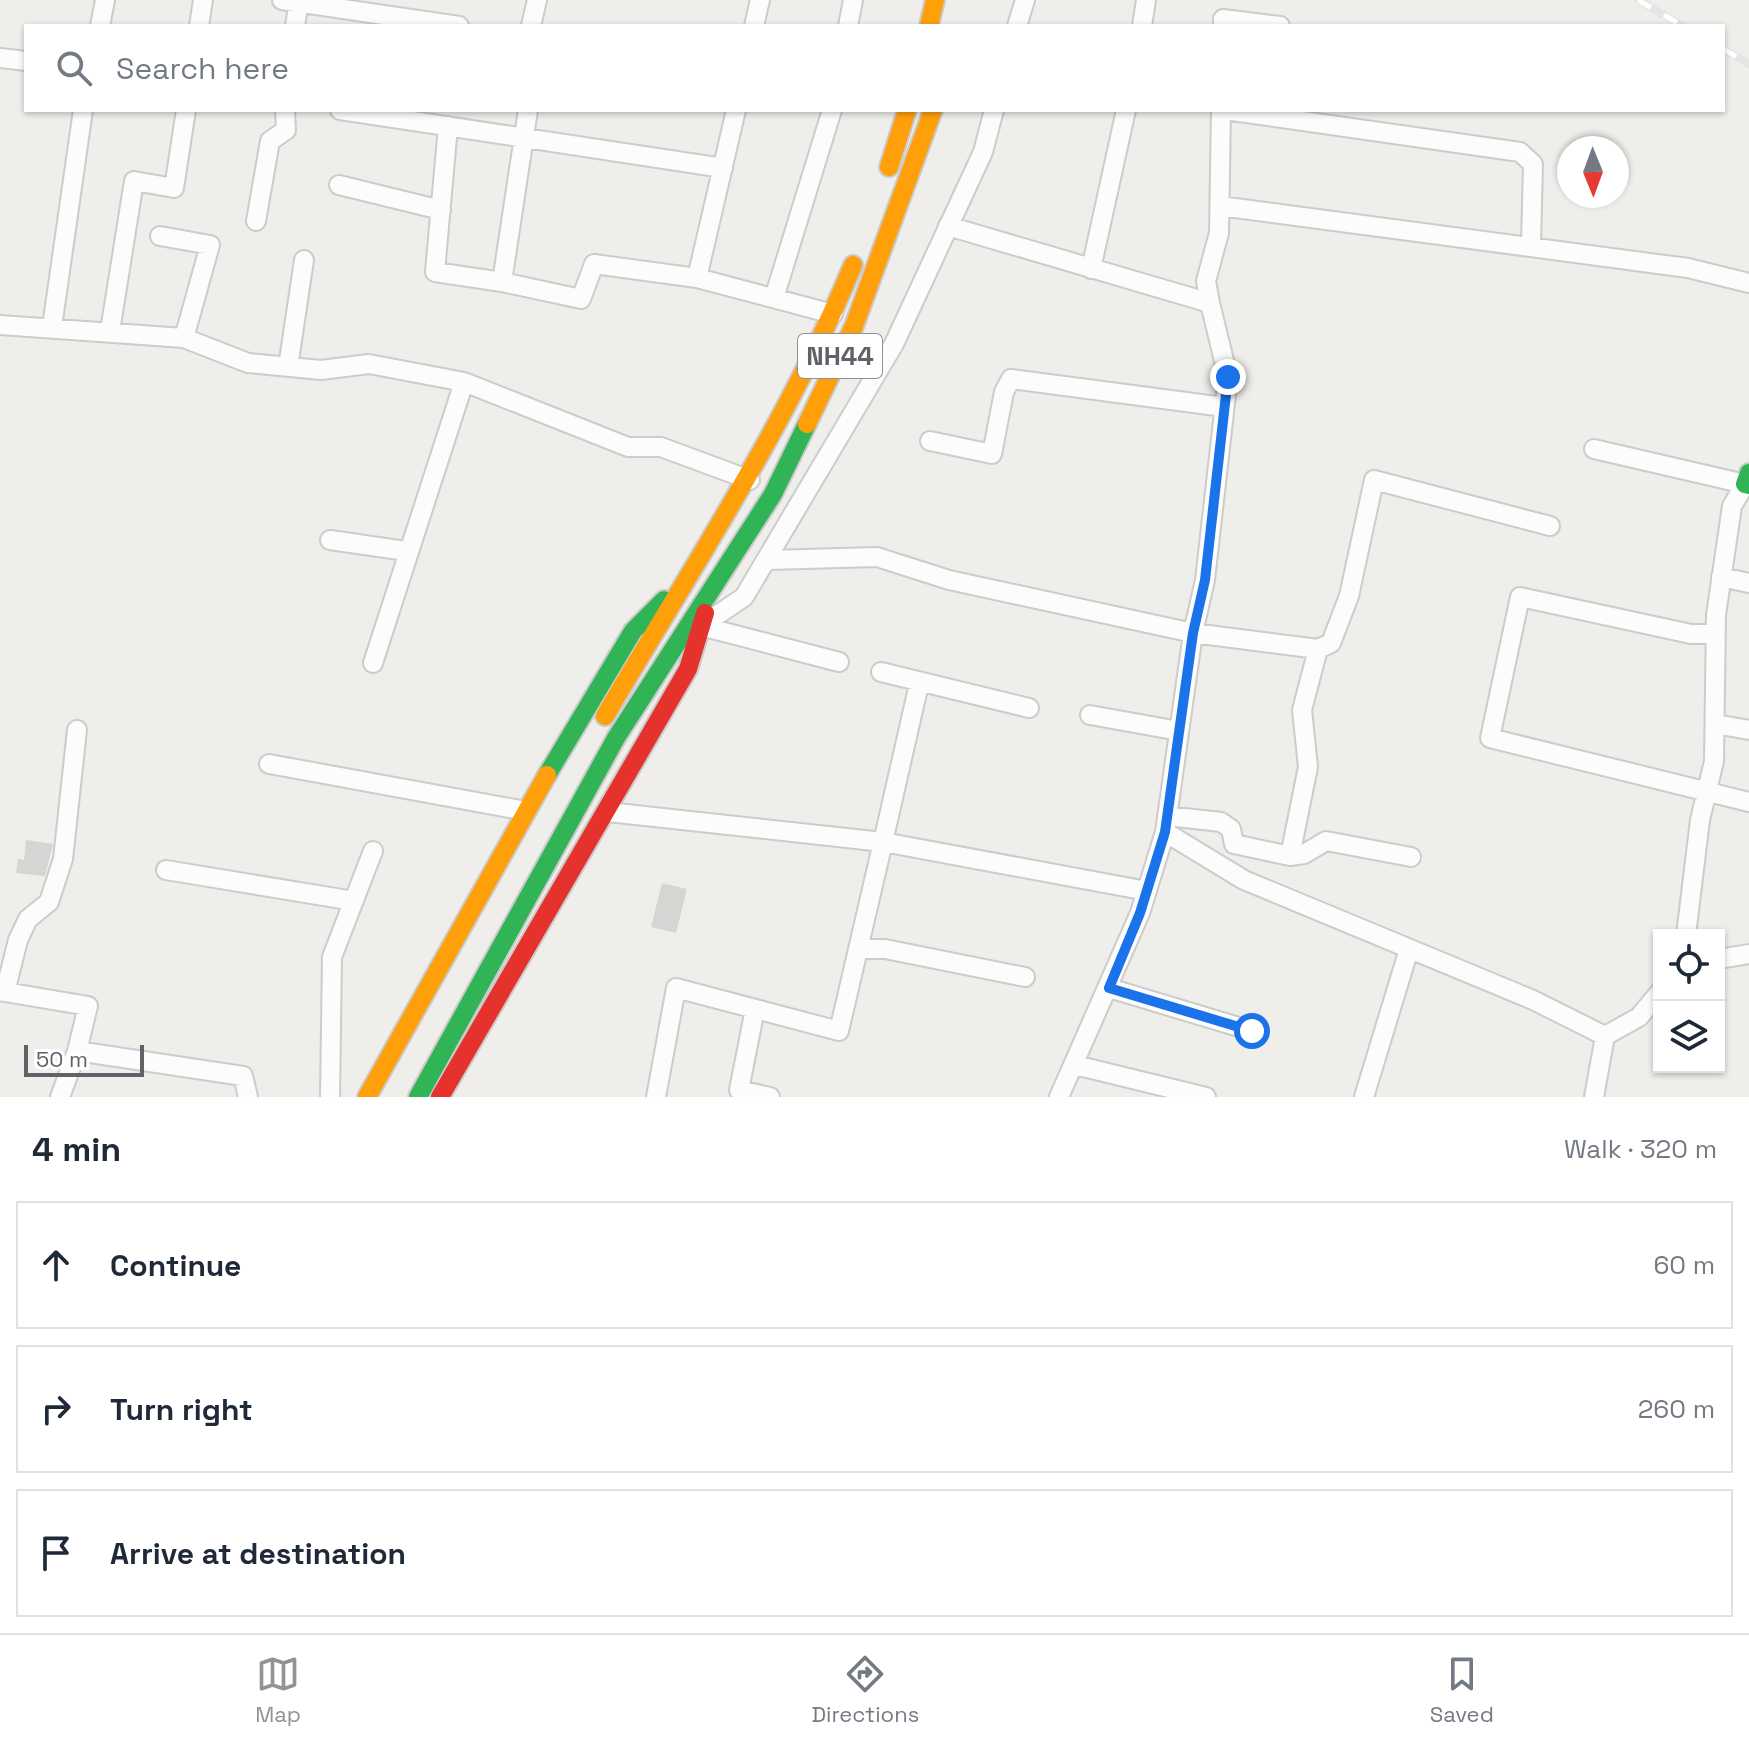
<!DOCTYPE html>
<meta charset="utf-8">
<style>
:root{--surface:#fff;--page:#f6f6f7;--text:#1f2937;--muted:#747a83;--line:#e0e1e3;--accent:#919496}
body{margin:0;font-family:"Space Grotesk",sans-serif;background:var(--page);color:var(--text)}
.controls{position:absolute;right:24px;bottom:24px;display:grid;overflow:hidden;border-radius:0px;box-shadow:0 2px 6px #0004}
.controls button{width:72px;height:72px;display:grid;place-items:center;padding:0;border:0;border-bottom:2px solid var(--line);background:var(--surface);color:var(--text);font:40px sans-serif}
.compass{position:absolute;left:1557px;top:136px;width:72px;height:72px;border-radius:50%;background:var(--surface);box-shadow:0 2px 6px #0004;rotate:179deg}
.scale{position:absolute;left:24px;bottom:20px;width:120px;box-sizing:border-box;padding-left:8px;border:4px solid #5f6368;border-top:0;font-size:22px;line-height:28px;white-space:nowrap;color:#5f6368;-webkit-text-stroke:6px #fff;paint-order:stroke}
.stop{position:absolute;width:24px;height:24px;margin:-18px;border:6px solid #1a73e8;border-radius:50%;background:#fff}
.stop.end{background:#1a73e8;border-color:#fff;box-shadow:0 2px 8px #0008}
.list{margin:0;padding:0;list-style:none}
h2{display:flex;justify-content:space-between;align-items:center;height:104px;margin:0;padding:0 32px;font-size:34px}
h2 small{font-size:26px;font-weight:400;color:var(--muted)}
.list li{display:grid;grid-template-columns:52px 1fr auto;gap:24px;align-items:center;box-sizing:border-box;height:128px;margin:0 16px 16px;padding:0 16px;border:2px solid var(--line);border-radius:0px}
.list b{display:block;font-size:30px;white-space:nowrap}
.list em{font-size:26px;font-style:normal;color:var(--muted)}
.icon{flex:none;width:44px;height:44px;fill:none;stroke:currentColor;stroke-width:2;stroke-linecap:round;stroke-linejoin:round}
.map{position:relative;flex:none;width:1749px;height:1097px;overflow:hidden}
.search{position:absolute;background:var(--surface);box-shadow:0 2px 6px #0004;left:24px;right:24px;top:24px;height:88px;display:flex;align-items:center;gap:20px;box-sizing:border-box;padding:0 28px;border-radius:0px;color:var(--muted);font-size:30px}
.sheet{height:536px;background:var(--surface)}
nav{display:flex;justify-content:space-around;align-items:center;box-sizing:border-box;height:112px;border-top:2px solid var(--line);background:var(--surface);font-size:22px;color:var(--muted)}
nav a{display:grid;justify-items:center;gap:4px}
nav .on{color:var(--accent)}
.map>svg:first-child{display:block}
</style>
<div class="map">
<svg width="1749" height="1097" viewBox="0 0 1749 1097">
<rect width="100%" height="100%" fill="#efeeea"/>
<path fill="#d6d5d3" d="M26,840l27,4 -8,32 -29,-3 2,-14 6,1z
M662,883l25,6 -11,44 -25,-6z"/>
<g fill="none" stroke-linecap="round" stroke-linejoin="round">
<g stroke="#cbcccc" stroke-width="22">
<path id="street" d="M282,0l177,26
M100,26l5,-26
M199,26l4,-26
M295,26l4,-26
M531,26l6,-26
M754,26l6,-26
M848,26l5,-26
M1017,26l8,-26
M1142,26l4,-26
M1223,26v-7l57,7
M0,58l26,3
M340,110l383,58
M528,110l-26,172 79,17 13,-35 103,14 39,-168
M1225,110l295,42 13,12 -2,81
M448,126l-13,146 67,10
M339,185l102,25
M1220,206l468,62 61,15
M256,221l14,-80 16,-11 -1,-20
M948,226l262,77 18,74 -23,203 -12,53 -28,199 -25,81 -81,184
M160,236l50,9 -26,93
M1091,269l35,-159
M697,278l136,36
M774,298l58,-188
M1210,303l-4,-22 13,-48 2,-123
M0,325l184,13 64,25 73,7 48,-6 95,18 164,65h33l89,33
M52,327l31,-217
M110,331l24,-150 40,7 12,-78
M288,367l16,-107
M930,441l62,13 12,-62 7,-13 213,28
M1594,449l151,35 -13,22 -16,109 -2,146 -14,59 -14,115
M330,540l76,11
M769,560l108,-3 72,23 244,53 125,16 13,-6 18,-47 25,-116 176,46
M1721,577l28,6
M701,626l43,-29 150,-253 89,-192 11,-42
M701,626l138,36
M1715,634h-24l-171,-37 -30,141 259,64
M373,663l91,-281
M881,672l148,36
M919,684l-36,158 264,49
M1090,715l89,16
M1715,724l34,6
M269,764l257,47
M608,812l275,30 -44,189 -163,-43 -20,109
M1167,816l54,6 10,7 3,15 56,12 18,-89 -6,-57 16,-61
M1165,832l79,48 289,120 72,36
M1290,856l14,-2 22,-13 85,16
M166,870l188,31
M858,949h27l140,28
M1719,959l30,-5
M1109,988l143,43
M0,991l88,15 -11,45 -17,46
M5,992l13,-52 10,-21 21,-17 14,-43 14,-129
M755,1009l-16,81 31,7
M77,1051l166,25 5,21
M1075,1065l131,32
M330,1097l2,-140 41,-106
M1364,1097l45,-148
M1594,1097l11,-61 34,-19 20,-24"/>
</g>
<g stroke="#cacacb" stroke-width="22">
<path id="fast" d="M1749,473l-4,11 4,1
M547,775l86,-144 31,-31
M418,1097l198,-359 157,-244 34,-70"/>
</g>
<g stroke="#cacacb" stroke-width="22">
<path id="slow" d="M929,26l6,-26
M889,167l18,-57
M807,424l47,-98 79,-216
M605,716c87,-149 182,-291 248,-451
M367,1097l180,-322"/>
</g>
<g stroke="#cacacb" stroke-width="22">
<path id="jam" d="M440,1097l248,-428 17,-56"/>
</g>
<use href="#street" stroke="#fdfcfc" stroke-width="18"/>
<use href="#fast" stroke="#30b455" stroke-width="18"/>
<use href="#slow" stroke="#ff9f0a" stroke-width="18"/>
<use href="#jam" stroke="#e5322d" stroke-width="18"/>
<g stroke="#e4e4e4" stroke-width="8">
<path id="rail" d="M1638,0l45,26
M1723,49l26,15"/>
</g>
<use href="#rail" stroke="#fff" stroke-width="5" stroke-dasharray="15" stroke-linecap="butt"/>
</g>
<g fill="none" stroke-linecap="round" stroke-linejoin="round">
<path stroke="#1a73e8" stroke-width="10" d="M1228,377l-23,203 -12,53 -28,199 -25,81 -31,75 143,43"/>
</g>
<g text-anchor="middle" stroke-width="6" stroke-linejoin="round" paint-order="stroke">
<rect fill="#fff" stroke="#8f9295" stroke-width="2" x="798" y="334" width="84" height="44" rx="6"/>
<g font-size="26" font-weight="bold" fill="#5f6368">
<text x="840" y="365">NH44</text>
</g>
</g>
</svg>
<div class="controls">
<button><svg class="icon" aria-label="locate" viewBox="0 0 24 24"><circle cx="12" cy="12" r="6"/><path d="M12 2v4M12 18v4M2 12h4M18 12h4"/></svg></button>
<button><svg class="icon" aria-label="layers" viewBox="0 0 24 24"><path d="M12 4l9 5-9 5-9-5zM3 14l9 5 9-5"/></svg></button>
</div>
<svg class="compass" viewBox="-18 -18 36 36"><path d="M0-13l5 13h-10z" fill="#e53935"/><path d="M0 13l5-13h-10z" fill="#747a83"/></svg>
<div class="scale">50 m</div>
<div class="stop" style="left:1252px;top:1031px"></div>
<div class="stop end" style="left:1228px;top:377px"></div>
<div class="search"><svg class="icon" aria-label="search" viewBox="0 0 24 24"><circle cx="10" cy="10" r="6"/><path d="M15 15l6 6"/></svg>Search here</div>
</div>
<section class="sheet">
<h2>4 min<small>Walk · 320 m</small></h2>
<ul class="list">
<li><svg class="icon" aria-label="ahead" viewBox="0 0 24 24"><path d="M12 20V5M6 11l6-6 6 6"/></svg><div><b>Continue</b></div><em>60 m</em></li>
<li><svg class="icon" aria-label="right" viewBox="0 0 24 24"><path d="M7 20v-9h11M14 6l5 5-5 5"/></svg><div><b>Turn right</b></div><em>260 m</em></li>
<li><svg class="icon" aria-label="arrive" viewBox="0 0 24 24"><path d="M6 21V4h12l-3 4 3 4H6"/></svg><div><b>Arrive at destination</b></div></li>
</ul>
</section>
<nav>
<a class="on"><svg class="icon" aria-label="map" viewBox="0 0 24 24"><path d="M3 6l6-2 6 2 6-2v14l-6 2-6-2-6 2zM9 4v14M15 6v14"/></svg>Map</a>
<a><svg class="icon" aria-label="directions" viewBox="0 0 24 24"><path d="M12 3l9 9-9 9-9-9zM9 14v-3h6M13 9l2 2-2 2"/></svg>Directions</a>
<a><svg class="icon" aria-label="saved" viewBox="0 0 24 24"><path d="M7 4h10v16l-5-4-5 4z"/></svg>Saved</a>
</nav>
